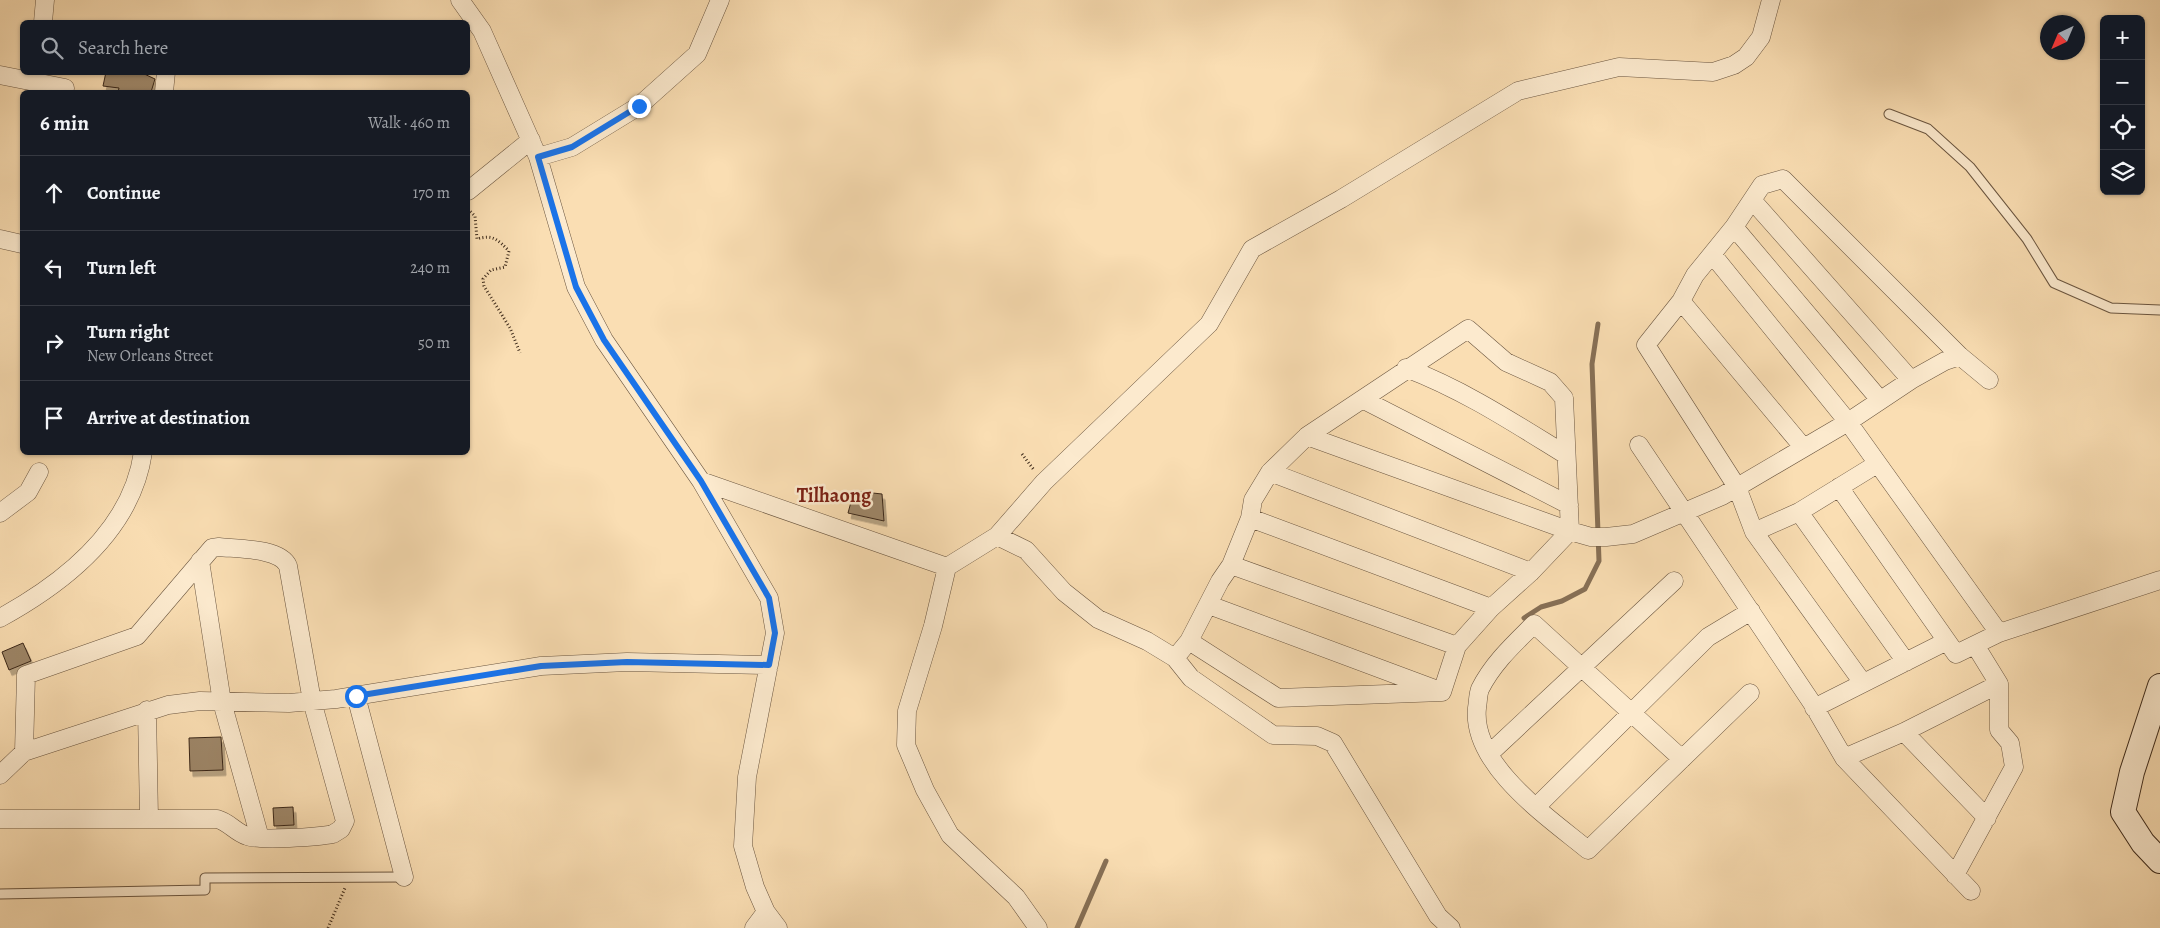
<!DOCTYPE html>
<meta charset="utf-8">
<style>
:root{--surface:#171b24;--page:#242831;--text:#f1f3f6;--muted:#9ea1a6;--line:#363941}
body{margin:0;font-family:Alegreya,serif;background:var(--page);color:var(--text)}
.controls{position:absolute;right:15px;top:15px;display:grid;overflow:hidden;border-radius:8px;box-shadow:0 1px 4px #0004}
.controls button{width:45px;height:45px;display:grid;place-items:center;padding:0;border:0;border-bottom:1px solid var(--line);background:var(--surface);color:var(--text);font:25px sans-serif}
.compass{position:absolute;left:2040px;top:15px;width:45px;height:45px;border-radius:50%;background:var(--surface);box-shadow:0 1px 4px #0004;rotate:224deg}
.stop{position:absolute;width:15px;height:15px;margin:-11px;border:4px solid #1a73e8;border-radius:50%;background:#fff}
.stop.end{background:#1a73e8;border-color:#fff;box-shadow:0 1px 5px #0008}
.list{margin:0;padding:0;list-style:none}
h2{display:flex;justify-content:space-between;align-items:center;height:65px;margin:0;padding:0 20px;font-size:21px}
h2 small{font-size:16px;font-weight:400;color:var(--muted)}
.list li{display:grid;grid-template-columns:32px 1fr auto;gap:15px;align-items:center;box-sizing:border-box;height:75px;padding:0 20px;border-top:1px solid var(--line)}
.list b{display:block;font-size:19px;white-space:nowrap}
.list p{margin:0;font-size:16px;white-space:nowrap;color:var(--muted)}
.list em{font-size:16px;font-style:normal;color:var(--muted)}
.icon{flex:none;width:28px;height:28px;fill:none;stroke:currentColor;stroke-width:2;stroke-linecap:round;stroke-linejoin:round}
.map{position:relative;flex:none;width:2160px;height:928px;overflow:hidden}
.search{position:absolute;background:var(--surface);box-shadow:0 1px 4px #0004;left:20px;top:20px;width:450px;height:55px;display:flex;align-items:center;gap:12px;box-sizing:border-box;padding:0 18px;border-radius:8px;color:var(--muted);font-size:19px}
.panel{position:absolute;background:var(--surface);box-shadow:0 1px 4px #0004;left:20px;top:90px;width:450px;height:365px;border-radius:8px}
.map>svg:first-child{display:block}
</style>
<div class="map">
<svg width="2160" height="928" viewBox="0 0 2160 928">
<defs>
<filter id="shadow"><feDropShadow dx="3" dy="5.5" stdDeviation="0" flood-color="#0004"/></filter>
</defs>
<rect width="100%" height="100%" fill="#fadeb3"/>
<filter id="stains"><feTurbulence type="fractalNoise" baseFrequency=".004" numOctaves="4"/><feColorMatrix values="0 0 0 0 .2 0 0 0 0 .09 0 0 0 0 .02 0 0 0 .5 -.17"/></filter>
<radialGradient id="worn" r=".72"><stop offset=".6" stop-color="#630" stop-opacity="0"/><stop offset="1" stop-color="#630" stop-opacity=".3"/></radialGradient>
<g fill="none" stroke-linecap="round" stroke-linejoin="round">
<path stroke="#877056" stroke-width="5" d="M1524,618l17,-11 21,-6 23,-12 14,-28 -7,-197 6,-40
M1077,928l29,-67"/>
</g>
<path fill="#9e8769" stroke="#3b2819" filter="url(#shadow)" d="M106,72h34l15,7 -4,13h-33l1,-4 -16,-2z
M854,491l28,3 2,27 -36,-8z
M23,643l8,18 -22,9 -7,-18z
M221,737l2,33 -33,1 -1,-33z
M293,807l1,18 -20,1 -1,-18z"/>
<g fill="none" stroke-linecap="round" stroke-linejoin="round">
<g stroke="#6b5640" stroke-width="11">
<path id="lane" d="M1889,114l39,15 42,38 57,72 27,44 57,25 49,2
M0,894l205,-4v-12l199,-1"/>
</g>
<g stroke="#6b5640" stroke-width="19">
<path id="street" d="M460,0l22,31 56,126 38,130 28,53 97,141 68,117 6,35 -28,144 -4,69 12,41 11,25 12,16
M43,22l2,-22
M0,75l65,13
M164,92l2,-20
M538,157l34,-10 67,-41 58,-52 23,-54
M468,191l63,-51
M1752,200l159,180
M1734,227l146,173
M0,239l22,5
M1712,254l136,168 151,211
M1681,301l122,146
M1406,368c58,22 108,55 160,87
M1364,400l205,105
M1307,436l263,95 21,6h15l27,-3 89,-38 126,-74 63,-42 34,-19 15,-5
M1639,445l173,258 32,55 127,133
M1270,472l261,100
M701,481l246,86
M1839,487l117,167 43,-21 161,-53
M1799,512l107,150
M0,513l28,-21 11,-20
M1250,518l241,90
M1754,532l45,-20 78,-48
M997,536l29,14 38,42 34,27 49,22 28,17 16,20 82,57 44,1 16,7 105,173 13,12
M200,561l22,141 38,136
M1231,565l226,81
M1209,605l223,83
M0,618c64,-35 132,-88 143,-166
M1189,641l89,57 164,-6
M1175,658l14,-17 31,-60 11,-16 19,-47 3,-18 17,-28 37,-36 161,-107 38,33 44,20 14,16 6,133 -39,41 -40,36 -34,38 -15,46
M1863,683l-109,-151 -17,-45 -91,-142 35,-44 14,-26 39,-48 28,-42 21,-6 177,177 29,24
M356,696l48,181
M1814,708l133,-67
M147,710l2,108
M1904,732l83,86
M1489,754l185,-173
M1844,758l60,-26 95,-48
M1682,759l-148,-135c-20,20 -41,39 -54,65 -2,5 -2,13 -3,19 -6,57 72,110 111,142l162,-157
M0,775l24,-23 144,-47 32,-4 89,2 47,-4 205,-33 86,-4 142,3
M1536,807l172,-170 43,-26
M0,819h217c12,3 18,13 30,17 13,5 71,1 86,-2l8,-5 4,-8 -33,-120 -24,-135c-8,-18 -50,-17 -69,-19l-7,1 -75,88 -111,39 -2,77
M1955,875l59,-108 -4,-24 -11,-13v-46l-24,-39
M754,928l12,-16
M1038,928l-22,-31 -66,-62 -25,-45 -19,-45 1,-34 26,-85 14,-59 50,-31 47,-54 165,-158 43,-75 89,-50 177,-108 101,-24 94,5 21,-7 12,-8 15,-20 10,-37"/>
</g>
<g stroke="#3b2819" stroke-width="26">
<path id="secondary" d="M2160,686l-28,86 -9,40 20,31 17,18"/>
</g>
<path stroke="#3b2819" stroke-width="3" stroke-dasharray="1 2.5" stroke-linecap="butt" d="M468,209l7,7 2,23c16,-5 21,1 32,12l-4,16 -14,3 -8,9 1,7 26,42 10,25
M1022,454l12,16
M328,928l17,-40"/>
<use href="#lane" stroke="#fceace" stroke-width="9"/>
<use href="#street" stroke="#fceace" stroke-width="18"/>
<use href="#secondary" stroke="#fceace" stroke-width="24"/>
</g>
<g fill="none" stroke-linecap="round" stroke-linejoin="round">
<path stroke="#1a73e8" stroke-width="6" d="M356,696l185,-30 86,-4 142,3 6,-32 -6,-35 -68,-117 -97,-141 -28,-53 -38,-130 34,-10 67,-41"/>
</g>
<g text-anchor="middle" stroke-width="5" stroke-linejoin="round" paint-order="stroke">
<g font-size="20" font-weight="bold" fill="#7a1f14" stroke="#fceace">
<text x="834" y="502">Tilhaong</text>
</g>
</g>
<rect width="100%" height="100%" filter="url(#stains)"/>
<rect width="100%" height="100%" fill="url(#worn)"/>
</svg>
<div class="controls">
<button>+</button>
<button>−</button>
<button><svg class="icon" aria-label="locate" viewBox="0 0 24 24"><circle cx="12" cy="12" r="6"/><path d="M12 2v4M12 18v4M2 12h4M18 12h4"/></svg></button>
<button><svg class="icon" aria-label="layers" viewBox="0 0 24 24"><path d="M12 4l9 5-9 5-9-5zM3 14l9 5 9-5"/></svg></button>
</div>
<svg class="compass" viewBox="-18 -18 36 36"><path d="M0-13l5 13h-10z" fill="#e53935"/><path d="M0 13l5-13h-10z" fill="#9ea1a6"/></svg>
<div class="stop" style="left:356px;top:696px"></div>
<div class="stop end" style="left:639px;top:106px"></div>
<div class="search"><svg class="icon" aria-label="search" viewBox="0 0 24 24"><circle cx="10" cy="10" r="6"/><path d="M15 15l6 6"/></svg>Search here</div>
<section class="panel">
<h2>6 min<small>Walk · 460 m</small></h2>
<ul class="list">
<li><svg class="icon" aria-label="ahead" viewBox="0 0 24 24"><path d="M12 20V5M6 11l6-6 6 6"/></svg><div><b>Continue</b></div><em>170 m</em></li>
<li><svg class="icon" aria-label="left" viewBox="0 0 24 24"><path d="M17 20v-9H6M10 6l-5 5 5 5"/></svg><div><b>Turn left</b></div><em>240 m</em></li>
<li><svg class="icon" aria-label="right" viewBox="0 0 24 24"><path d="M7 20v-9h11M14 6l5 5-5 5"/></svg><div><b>Turn right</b><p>New Orleans Street</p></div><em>50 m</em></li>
<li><svg class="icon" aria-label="arrive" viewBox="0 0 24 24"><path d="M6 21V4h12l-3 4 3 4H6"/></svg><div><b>Arrive at destination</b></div></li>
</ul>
</section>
</div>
